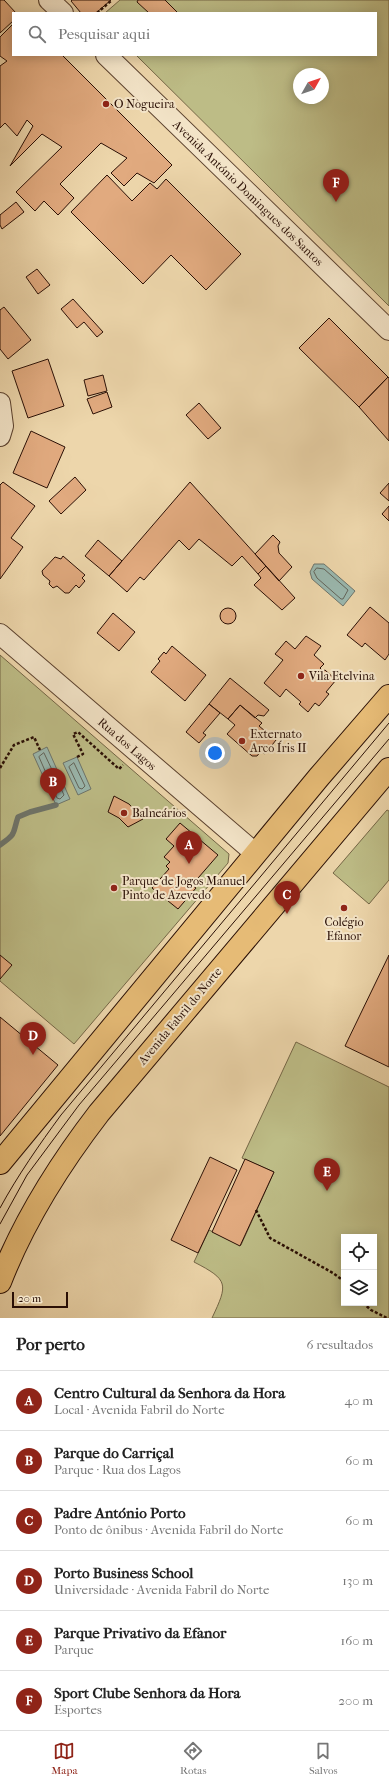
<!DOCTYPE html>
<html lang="pt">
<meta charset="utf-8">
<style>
:root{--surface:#fff;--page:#f2f2f2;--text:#222;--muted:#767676;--line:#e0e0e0;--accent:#8f2418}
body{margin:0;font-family:"IM FELL French Canon",serif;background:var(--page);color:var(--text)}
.controls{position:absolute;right:12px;bottom:12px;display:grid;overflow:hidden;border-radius:0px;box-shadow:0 2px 10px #0003}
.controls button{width:36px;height:36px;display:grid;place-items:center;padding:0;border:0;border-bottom:1px solid var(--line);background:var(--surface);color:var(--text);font:20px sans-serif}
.compass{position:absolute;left:293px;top:68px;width:36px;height:36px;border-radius:50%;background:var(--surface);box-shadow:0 2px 10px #0003;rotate:50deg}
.scale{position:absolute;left:12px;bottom:10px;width:56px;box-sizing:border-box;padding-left:4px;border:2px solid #2a0f05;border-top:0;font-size:11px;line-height:14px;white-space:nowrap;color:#2a0f05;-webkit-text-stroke:3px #f3e4c8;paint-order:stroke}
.you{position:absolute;left:215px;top:753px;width:14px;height:14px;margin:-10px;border:3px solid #fff;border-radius:50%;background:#1a73e8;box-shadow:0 0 0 6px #1a73e833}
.badge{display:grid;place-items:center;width:26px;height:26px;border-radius:50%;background:var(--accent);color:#fff;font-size:13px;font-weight:700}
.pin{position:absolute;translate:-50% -33px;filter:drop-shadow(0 1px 2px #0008)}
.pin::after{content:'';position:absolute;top:21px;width:14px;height:12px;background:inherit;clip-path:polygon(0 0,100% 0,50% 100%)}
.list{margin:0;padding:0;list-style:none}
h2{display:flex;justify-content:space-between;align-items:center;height:52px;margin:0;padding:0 16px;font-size:17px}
h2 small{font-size:13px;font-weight:400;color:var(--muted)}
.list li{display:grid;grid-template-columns:26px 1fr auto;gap:12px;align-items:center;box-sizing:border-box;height:60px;padding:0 16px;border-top:1px solid var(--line)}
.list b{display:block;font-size:15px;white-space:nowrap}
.list p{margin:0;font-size:13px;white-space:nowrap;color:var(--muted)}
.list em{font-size:13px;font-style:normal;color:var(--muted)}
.icon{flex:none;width:22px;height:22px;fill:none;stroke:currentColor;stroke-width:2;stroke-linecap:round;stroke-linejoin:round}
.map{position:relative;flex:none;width:389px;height:1318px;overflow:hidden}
.search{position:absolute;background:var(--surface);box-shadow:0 2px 10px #0003;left:12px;right:12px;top:12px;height:44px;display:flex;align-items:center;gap:10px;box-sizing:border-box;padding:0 14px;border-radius:0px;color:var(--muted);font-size:15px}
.sheet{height:412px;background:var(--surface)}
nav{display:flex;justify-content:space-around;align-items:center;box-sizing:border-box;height:56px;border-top:1px solid var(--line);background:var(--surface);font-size:11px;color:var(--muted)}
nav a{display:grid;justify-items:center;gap:2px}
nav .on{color:var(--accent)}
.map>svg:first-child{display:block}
</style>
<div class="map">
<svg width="389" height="1318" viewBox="0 0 389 1318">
<rect width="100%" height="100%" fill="#edd6ab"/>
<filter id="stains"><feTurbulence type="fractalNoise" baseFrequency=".005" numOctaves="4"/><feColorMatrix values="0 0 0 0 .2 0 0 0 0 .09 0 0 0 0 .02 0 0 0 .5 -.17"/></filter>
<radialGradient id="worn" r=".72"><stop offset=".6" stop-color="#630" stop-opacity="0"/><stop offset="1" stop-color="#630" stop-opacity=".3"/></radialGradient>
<path fill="#bdbc86" stroke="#746646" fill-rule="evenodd" d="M120,0h269v306l-253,-251h240v-42h-271zM299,74h24v24h-24z
M0,655l229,199 -1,9 -154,181 -74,-63z
M387,810l2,1v69l-20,24 -36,-31z
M296,1042l93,45v231h-177c16,-34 17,-38 -18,-56l15,-32 32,15 33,-73 -32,-14zM344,1237h30v66h-30z"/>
<path fill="#9ab8af" stroke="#6d746b" d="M314,564h10l31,27 -12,15 -31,-27 -2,-7z
M47,747l23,52 -14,6 -23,-51z
M77,757l14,32 -13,6 -15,-32z"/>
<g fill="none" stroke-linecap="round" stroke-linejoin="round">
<path stroke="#62645a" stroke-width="1" d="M317,568l7,1 24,21 -5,9h-2l-24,-21 -3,-6z
M44,753l20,42 -4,4 -3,-1 -18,-41z
M74,763l11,23 -3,3 -3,-1 -10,-21z"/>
<path stroke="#6d746b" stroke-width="5.5" d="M0,845c17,-12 12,-10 18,-28l12,-5 26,-7"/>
</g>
<path fill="#e1aa7f" stroke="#2a0f05" d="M0,0h4l12,13h-3v8l-13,12z
M72,0h39l-15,13h-15l-10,-12z
M138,0h27l13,13h-29l-12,-11z
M13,24v31h49l110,110 -18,18 -17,-10 -13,13 -13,-13 16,-15 -26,-15 -41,41 14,14 -16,17 -14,-14 -9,10 -19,-19 46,-45 -20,-13 -32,32 23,-40 -6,-6 -10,16 -12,-13 -5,5v-62l7,-5 -7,-5v-19z
M107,175l25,26 18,-18 7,6 9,-10 75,75 -35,36 -35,-35 -28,29 -72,-72z
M16,202l8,10 -22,17 -2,-4v-10z
M37,269l13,16 -12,9 -12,-17z
M73,299l30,33 -6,5 -13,-15 -7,6 -16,-19z
M4,307l27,33 -23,19 -8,-10v-39z
M329,318l59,59 -29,30 -60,-59z
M48,359l16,47 -36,12 -16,-47z
M103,375l4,16 -19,5 -4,-16z
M388,377l1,1v63l-30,-34z
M107,392l5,15 -19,7 -6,-15z
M199,403l22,25 -13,11 -22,-24z
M31,431l34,16 -18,41 -34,-15z
M75,477l11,13 -25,24 -12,-13z
M3,482l32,24 -24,32 12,9 -23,32v-94z
M190,482l76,84 -8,8 -16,-18 -10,10 -33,-27 -10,11 -10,-10 -35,40 -4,-3 -13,15 -18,-16z
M389,483v18l-9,-8z
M389,506v15l-7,-7z
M273,535l7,7 -2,4 1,7 13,14 -13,14 -24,-27z
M98,540l24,21 -13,15 -24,-20z
M63,556l22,19 -3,3 3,3 -6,7 -3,-3 -7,8h-4l-8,-7 -4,2 -4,-4 1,-3 -7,-6 -1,-4 13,-14 6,2z
M266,566l29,32 -13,12 -28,-25 7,-7 -3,-4z
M370,607l19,16v31l-4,6 -20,-17 -3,4 -15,-12z
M220 616a8 8 0 1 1 16 0a8 8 0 1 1-16 0Z
M113,613l22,19 -16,19 -22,-18z
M306,636l15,10 -7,9 10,9 -4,4 3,3 2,-1 11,10 -10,12 3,2 -10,12 -4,-3 -7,9 -9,-8 2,-2 -15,-13 -6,8 -16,-14 19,-23 -8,-6 11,-13 9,8z
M172,646l34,29 -21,26 -34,-29 9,-11 -2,-2 6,-7 2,2z
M230,678l39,32 -5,6 -6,-1 -3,3 -15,-13 -12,14 -19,-15z
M209,704l11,9 -17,20 3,2 -7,8 -13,-11z
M240,705l22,18 -3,3 17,14 -11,14 -4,-3 -4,5h-5l-25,-22 8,-9 -7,-6z
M114,796l15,8 14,15 -15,8 -9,-9 -11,-6z
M180,823l38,32 -26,30 4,3 -18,21 -26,-21 17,-19 -3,-3 4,-4 -6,-5 10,-11 -8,-7z
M0,955l12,10 -12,14z
M389,955v112l-44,-21z
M0,1017l58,48 -58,71z
M210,1157l27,13 -39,83 -27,-13z
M245,1159l29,13 -34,74 -28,-14z"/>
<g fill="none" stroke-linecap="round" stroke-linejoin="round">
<g stroke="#5b412e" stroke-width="22">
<path id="minor" d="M49,0l14,13
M106,55l283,275
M0,403l3,23 -3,10
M0,634l256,220"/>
</g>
<g stroke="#2a0f05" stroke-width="24">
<path id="major" d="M0,1163l319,-386 70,-81
M0,1282c24,-62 59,-117 99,-169l290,-344"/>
</g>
<path stroke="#2a0f05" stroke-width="2.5" stroke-dasharray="3 2" stroke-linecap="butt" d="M97,13l15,-13
M77,757l6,-3 -10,-20 5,-2 41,37 4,-4
M0,768l14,-23 20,-8 6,13
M256,1210l14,28 63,35 11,8
M363,1303l8,7 16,8"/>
<use href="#minor" stroke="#f3e4c8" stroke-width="20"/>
<use href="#major" stroke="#e6bb76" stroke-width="22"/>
<path stroke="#2a0f05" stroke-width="1" d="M0,1208c18,-33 39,-63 61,-93l328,-392
M0,1224l27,-49 52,-70 310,-366"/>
</g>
<g fill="#8f2418" stroke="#f3e4c8" stroke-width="1.5">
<circle cx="106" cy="104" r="4"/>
<circle cx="301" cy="676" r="4"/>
<circle cx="242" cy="741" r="4"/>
<circle cx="124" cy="813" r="4"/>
<circle cx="114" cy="888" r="4"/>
<circle cx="344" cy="908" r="4"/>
</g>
<g text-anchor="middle" stroke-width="4" stroke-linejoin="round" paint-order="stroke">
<g font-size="12" fill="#2a0f05" stroke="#f3e4c8" text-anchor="start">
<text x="114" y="108">O Nogueira</text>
<text x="309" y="680">Vila Etelvina</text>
<text x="250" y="738">Externato<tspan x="250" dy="14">Arco Íris II</tspan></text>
<text x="132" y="817">Balneários</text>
<text x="122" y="885">Parque de Jogos Manuel<tspan x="122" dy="14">Pinto de Azevedo</tspan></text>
<text x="344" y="926" text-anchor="middle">Colégio<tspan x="344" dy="14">Efanor</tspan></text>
</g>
<g font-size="12" fill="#2a0f05" stroke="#f3e4c8">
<text transform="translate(248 193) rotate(44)" y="4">Avenida António Domingues dos Santos</text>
<text transform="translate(127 744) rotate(41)" y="4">Rua dos Lagos</text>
<text transform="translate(180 1016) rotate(-50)" y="4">Avenida Fabril do Norte</text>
</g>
</g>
<rect width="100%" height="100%" filter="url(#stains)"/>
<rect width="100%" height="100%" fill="url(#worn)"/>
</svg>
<div class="controls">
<button><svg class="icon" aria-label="locate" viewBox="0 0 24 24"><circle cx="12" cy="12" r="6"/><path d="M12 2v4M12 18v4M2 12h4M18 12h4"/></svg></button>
<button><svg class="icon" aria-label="layers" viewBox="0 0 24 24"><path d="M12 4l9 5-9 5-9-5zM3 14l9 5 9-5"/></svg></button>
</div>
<svg class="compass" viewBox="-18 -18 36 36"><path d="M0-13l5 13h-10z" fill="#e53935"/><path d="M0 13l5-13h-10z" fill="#767676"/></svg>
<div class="scale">20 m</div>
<div class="you"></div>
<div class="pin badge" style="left:189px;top:864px">A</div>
<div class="pin badge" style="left:53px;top:801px">B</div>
<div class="pin badge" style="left:287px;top:914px">C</div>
<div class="pin badge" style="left:33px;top:1055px">D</div>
<div class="pin badge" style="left:327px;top:1191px">E</div>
<div class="pin badge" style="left:336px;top:202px">F</div>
<div class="search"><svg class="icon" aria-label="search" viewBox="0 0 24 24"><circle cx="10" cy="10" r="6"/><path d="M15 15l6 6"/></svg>Pesquisar aqui</div>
</div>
<section class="sheet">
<h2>Por perto<small>6 resultados</small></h2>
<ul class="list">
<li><span class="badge">A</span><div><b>Centro Cultural da Senhora da Hora</b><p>Local · Avenida Fabril do Norte</p></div><em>40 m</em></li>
<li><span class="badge">B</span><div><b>Parque do Carriçal</b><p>Parque · Rua dos Lagos</p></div><em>60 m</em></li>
<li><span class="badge">C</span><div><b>Padre António Porto</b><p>Ponto de ônibus · Avenida Fabril do Norte</p></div><em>60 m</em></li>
<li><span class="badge">D</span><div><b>Porto Business School</b><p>Universidade · Avenida Fabril do Norte</p></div><em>130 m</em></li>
<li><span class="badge">E</span><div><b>Parque Privativo da Efanor</b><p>Parque</p></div><em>160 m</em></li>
<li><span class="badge">F</span><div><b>Sport Clube Senhora da Hora</b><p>Esportes</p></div><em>200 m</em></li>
</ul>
</section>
<nav>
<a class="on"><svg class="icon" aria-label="map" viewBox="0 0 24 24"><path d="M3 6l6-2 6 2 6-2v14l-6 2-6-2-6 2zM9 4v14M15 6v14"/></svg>Mapa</a>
<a><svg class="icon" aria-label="directions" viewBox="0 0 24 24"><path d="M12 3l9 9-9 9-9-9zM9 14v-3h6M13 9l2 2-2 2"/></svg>Rotas</a>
<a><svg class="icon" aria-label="saved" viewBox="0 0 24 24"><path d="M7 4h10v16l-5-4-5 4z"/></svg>Salvos</a>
</nav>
